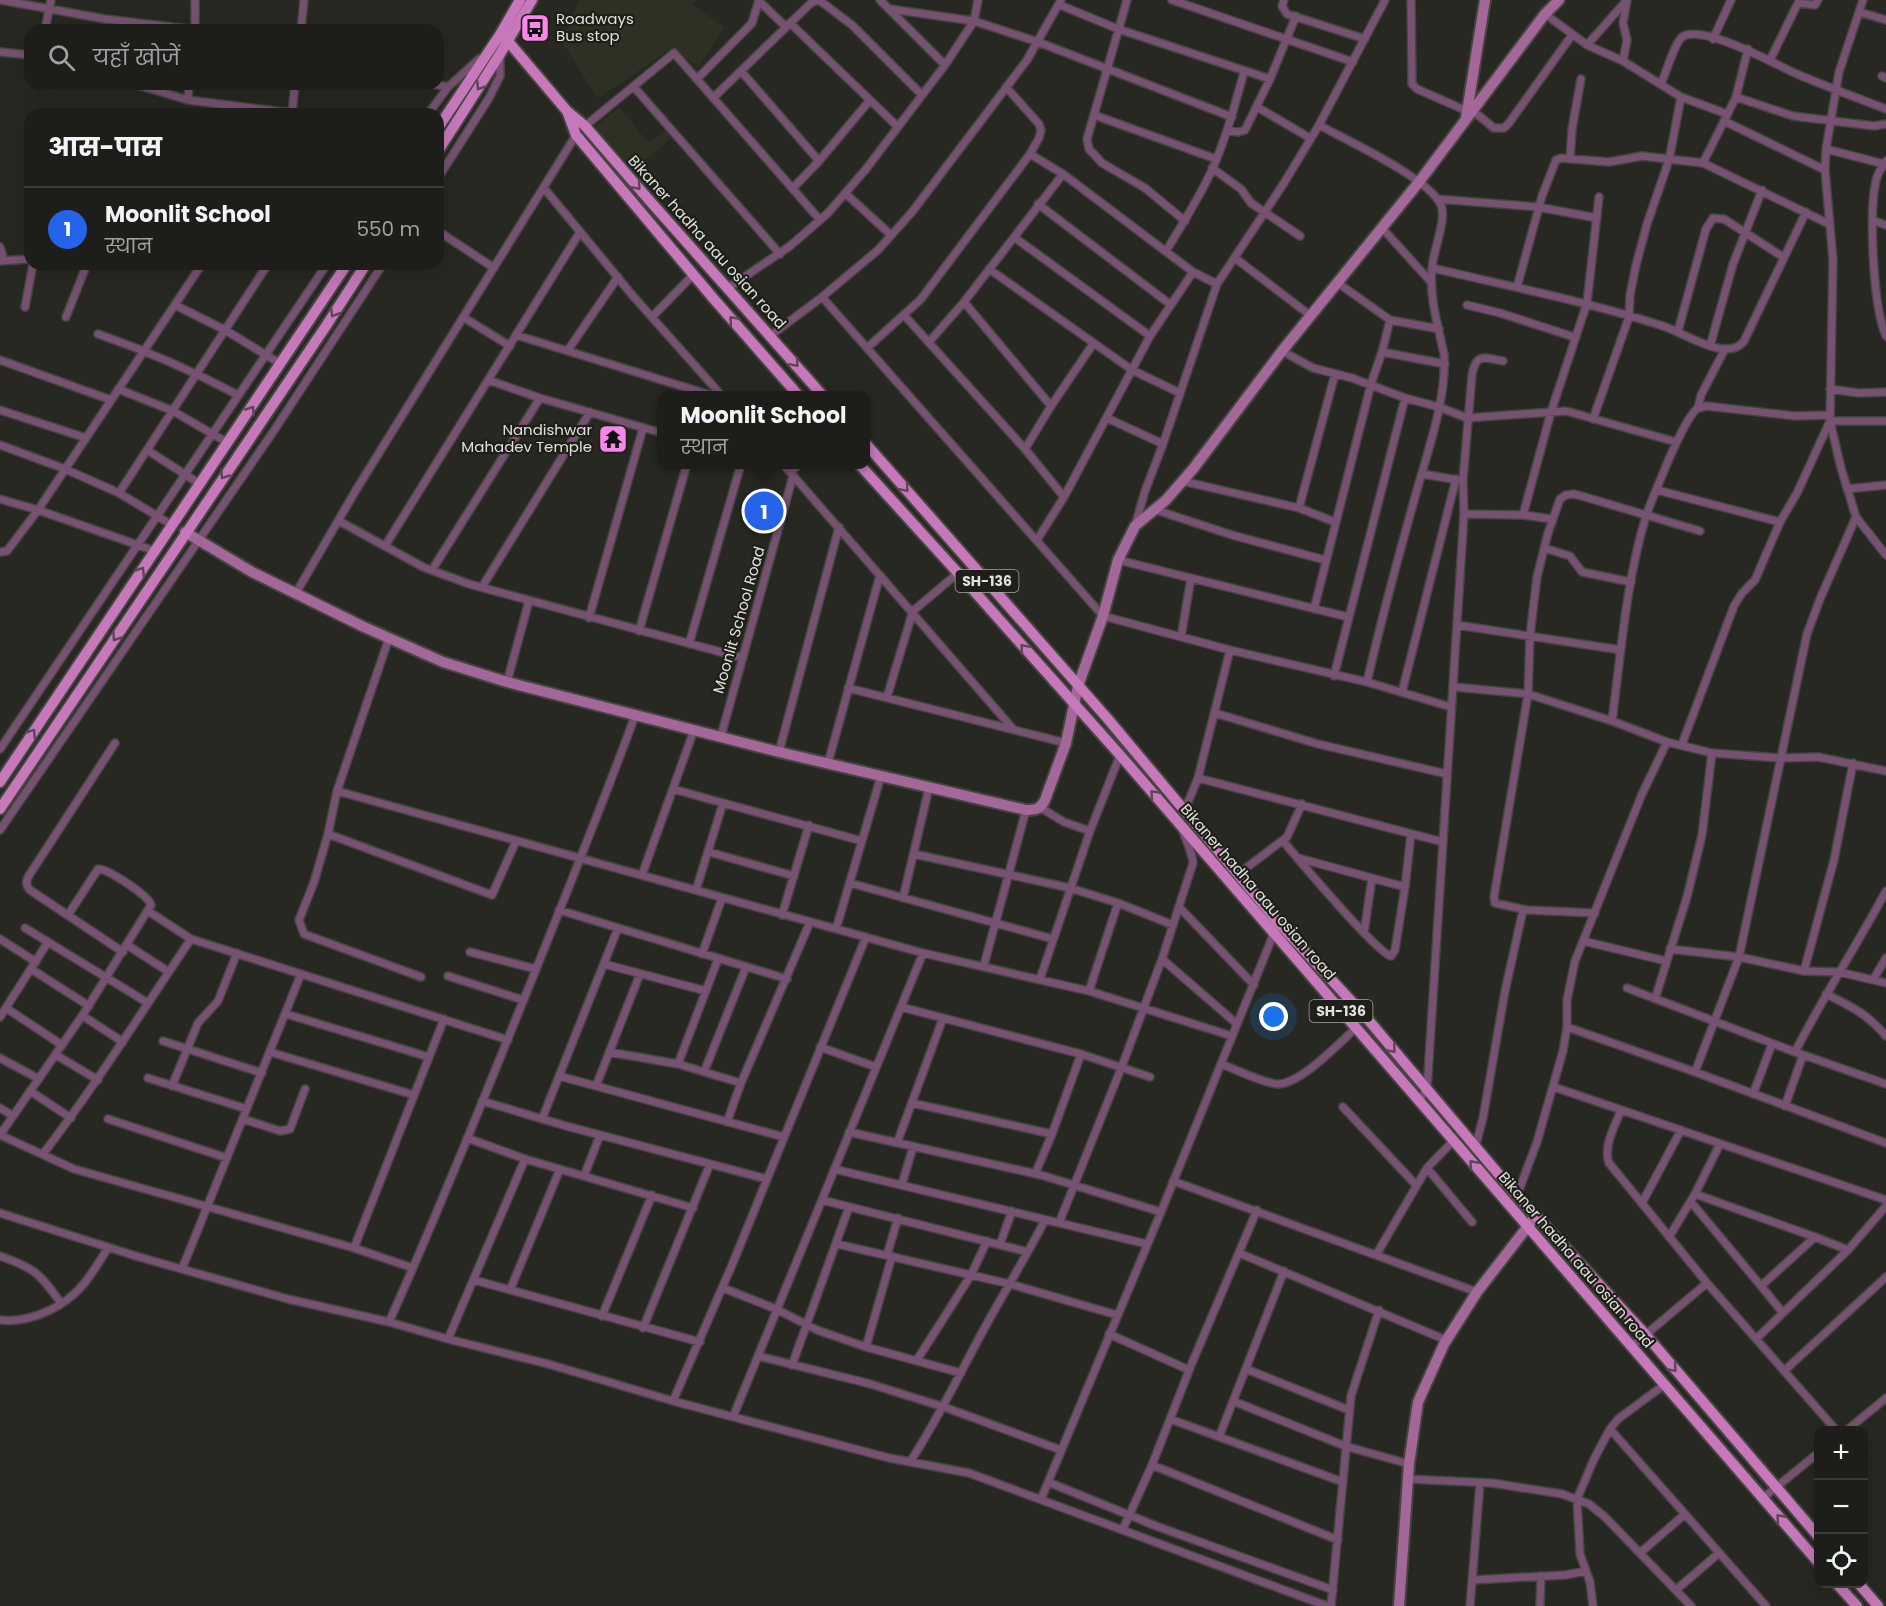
<!DOCTYPE html>
<html lang="hi">
<meta charset="utf-8">
<style>
:root{--surface:#1d1e19;--page:#2a2b26;--text:#f1f3f6;--muted:#a0a2a2;--line:#3b3c38;--accent:#2563eb}
body{margin:0;font-family:Poppins,"Noto Sans Devanagari",sans-serif;background:var(--page);color:var(--text)}
.controls{position:absolute;right:18px;bottom:18px;display:grid;overflow:hidden;border-radius:12px;box-shadow:0 6px 24px #0002}
.controls button{width:54px;height:54px;display:grid;place-items:center;padding:0;border:0;border-bottom:2px solid var(--line);background:var(--surface);color:var(--text);font:30px sans-serif}
.you{position:absolute;left:1274px;top:1017px;width:21px;height:21px;margin:-15px;border:4px solid #fff;border-radius:50%;background:#1a73e8;box-shadow:0 0 0 9px #1a73e833}
.badge{display:grid;place-items:center;width:39px;height:39px;border-radius:50%;background:var(--accent);color:#fff;font-size:20px;font-weight:700}
.pin{position:absolute;translate:-50% -50%;border:3px solid #fff;box-shadow:0 2px 6px #0006}
.popup{position:absolute;left:657px;top:391px;width:213px;height:78px;box-sizing:border-box;display:grid;place-content:center;border-radius:12px;background:var(--surface);filter:drop-shadow(0 2px 4px #0005);font-size:20px;white-space:nowrap;color:var(--muted)}
.popup b{font-size:22px;color:var(--text)}
.popup::after{content:'';position:absolute;left:50%;top:100%;margin-left:-12px;border:12px solid transparent;border-top-color:var(--surface)}
.list{margin:0;padding:0;list-style:none}
h2{display:flex;justify-content:space-between;align-items:center;height:78px;margin:0;padding:0 24px;font-size:26px}
h2 small{font-size:20px;font-weight:400;color:var(--muted)}
.list li{display:grid;grid-template-columns:39px 1fr auto;gap:18px;align-items:center;box-sizing:border-box;height:84px;padding:0 24px;border-top:2px solid var(--line)}
.list b{display:block;font-size:22px;white-space:nowrap}
.list p{margin:0;font-size:20px;white-space:nowrap;color:var(--muted)}
.list em{font-size:20px;font-style:normal;color:var(--muted)}
.icon{flex:none;width:33px;height:33px;fill:none;stroke:currentColor;stroke-width:2;stroke-linecap:round;stroke-linejoin:round}
.map{position:relative;flex:none;width:1886px;height:1606px;overflow:hidden}
.search{position:absolute;background:var(--surface);box-shadow:0 6px 24px #0002;left:24px;top:24px;width:420px;height:66px;display:flex;align-items:center;gap:15px;box-sizing:border-box;padding:0 21px;border-radius:18px;color:var(--muted);font-size:22px}
.panel{position:absolute;background:var(--surface);box-shadow:0 6px 24px #0002;left:24px;top:108px;width:420px;height:162px;border-radius:18px}
.map>svg:first-child{display:block}
</style>
<div class="map">
<svg width="1886" height="1606" viewBox="0 0 1886 1606">
<rect width="100%" height="100%" fill="#272821"/>
<path fill="#2d3022" d="M579,0h117l-3,5 32,23 -27,39 -27,-18 -73,49 -37,-57z
M619,107l30,36 20,-16 1,12 -39,33 -37,-44z"/>
<g fill="none" stroke-linecap="round" stroke-linejoin="round">
<g stroke="#44453f" stroke-width="10">
<path id="street" d="M0,0l105,19 92,11
M819,0l33,25 70,70
M880,0l65,65
M1127,0l-40,139 2,10 13,14 43,25 40,33
M1172,0l181,62
M1284,0l-2,6 5,8 78,25
M1411,0l1,84 5,5 50,22
M1863,0l-24,72 -13,77 -1,21 8,90 -3,161 11,47 15,49 30,38
M759,1l27,26
M1060,5l58,24 152,50
M890,9l84,12 64,21 194,75
M1859,12l27,8
M1545,14l42,31 36,16 58,36 46,17
M790,23l108,104
M45,30l6,-30
M195,30v-30
M301,30l3,-30
M1713,39l18,-39
M1587,45l40,-45
M0,52l30,3
M1770,60l28,-57 17,2 3,-5
M1623,61l4,-21 -4,-17 4,-23
M741,71l78,90
M1882,76l4,2
M697,79l55,-56 7,-23
M134,84l54,16
M189,84l-1,16 104,13
M433,84l15,3
M1661,84c5,-11 13,-40 21,-47 21,-14 96,29 117,38 29,12 58,23 87,34
M634,87l146,167
M1736,97l57,19 81,10 12,-2
M713,98l98,-95 7,-3
M1257,107l53,31
M1473,111l21,17h10l5,-5 63,-88
M292,114l3,-30
M428,114l20,-27 31,-28
M1094,115l122,44
M1724,121l101,49
M1319,125c27,15 110,53 122,80 6,14 -8,46 -9,63 -3,29 6,58 12,86 3,45 -17,99 -29,143 -17,61 -34,123 -48,185
M585,126l89,-73 146,167
M1227,130l11,2 7,-2 25,-51 26,-63
M1826,149l58,15
M1030,154l33,20 130,98 24,12
M1570,159l2,-30 9,-50
M1886,161c-3,5 -7,10 -9,16 -9,31 -4,130 9,159
M1703,163l33,-66 12,-48
M1212,168l29,21 10,14 49,33
M438,178l51,-80 11,-22v-19
M544,188l89,108 89,100
M793,188l26,-27 51,-61
M845,193l46,42
M1437,199l101,8 59,11
M1038,204l133,101
M1874,221l12,4
M1382,228l49,54
M438,231l56,37
M1014,237l136,99
M0,247l4,13
M1166,251c16,-26 33,-53 46,-81 14,-32 23,-65 32,-98
M1235,258l76,58
M0,261l30,-2
M1432,268c76,18 153,33 228,57 22,6 67,39 84,16l62,-129
M989,269l143,101 48,23
M1338,283l52,37 49,9
M1517,287l25,-91 14,-36 5,-2 48,4 33,-6 61,7 126,61
M728,288l62,-42 38,-33 38,-44 79,-104 29,-44 4,-21
M822,297l281,319 127,34 137,32 84,25
M964,302l87,104
M175,305l50,25 56,34
M1467,305l33,8 74,24
M25,307l8,-43
M904,315l121,134 39,48
M66,317l21,-53
M463,317l47,29
M652,317l42,-43
M1678,331l28,-102 7,-11 11,1 59,38
M98,334c49,17 95,37 140,61
M516,335l191,59
M770,336l52,-39 56,-47 34,-38 115,-152 34,-60
M929,342l35,-40 99,-128
M1710,346l23,-82 29,-74
M867,348l54,-49 109,-145 9,-16 2,-8 -2,-6 -33,-37
M568,350l50,-73
M1282,351l31,17 39,10 53,20 34,9 28,11 99,-7 110,31
M1382,352l63,12
M0,360l111,40
M488,380l52,18 122,35
M118,389l55,22 55,32
M1830,389l29,4 27,-1
M1698,408l3,-13 23,-44
M0,410l86,28
M1107,418l56,26
M1593,419l36,-102 1,-22 6,-30 11,-41 22,-64 12,-63
M0,445l65,24 54,24 53,32
M1025,449l26,-43 42,-62
M147,450l53,34
M783,464l231,266
M790,472l10,-8
M1422,474l36,6
M1182,481l117,27 36,14
M1847,489l39,-4
M1657,490l123,32
M119,493l149,-229
M0,499l38,11 117,41
M1299,508l36,-134
M1156,510l76,25 93,25
M1464,514l59,1 29,4
M1523,515l28,-103 36,-109 12,-106
M339,521l84,46 46,17 274,74
M1135,526l10,-35 18,-47 54,-160 67,-101 35,-58 66,-125
M1037,540l27,-43 86,-161 43,-64
M385,546l195,-314
M1544,548l26,8 12,16 49,10
M0,552l7,-1 31,-41 164,-246
M1118,560l230,57
M432,570l108,-172
M482,587l108,-175
M296,593l60,-103 220,-355
M1314,609l57,-225 11,-32 8,-32
M589,618l54,-190
M1457,625l164,25
M639,631l48,-167
M1181,637l10,-59
M389,638l-52,153 -9,43 -14,48 -15,38 5,14 117,43
M689,644l52,-180
M1334,676l71,-278
M507,682l22,-81
M1454,687l74,7 84,27 55,21 45,11 68,5 38,-1 68,14
M848,688l218,55
M1402,692l54,-213
M887,697l26,-86 45,-38
M1215,713l103,31 129,30
M1612,721c9,-68 14,-139 34,-205 6,-18 15,-37 22,-55 5,-11 20,-46 29,-52 1,-1 8,-2 9,-3l89,10 35,-1
M721,736l72,-260
M115,743l-85,131c-4,6 -5,10 0,16l93,62
M1682,744l52,-138 8,-13 13,-13 25,-58 17,-29 33,-72h56
M0,749l327,-485
M779,752l60,-225
M828,763l52,-188
M1198,778l245,64
M673,789l50,14
M337,791l586,162 166,38 143,45
M1041,808l23,14 26,9
M1184,812l14,-34 32,-128
M0,830l275,-401 108,-165
M328,834l164,61 24,-54
M1283,841c15,18 94,112 108,115l4,-6 10,-63 6,-53
M709,852l85,24
M914,854l156,34 48,15 55,22
M1298,858l107,29
M642,875l52,-145
M1237,875l50,-38 15,-33
M850,883l203,56
M696,890l27,-87 139,38
M903,898l26,-110
M1179,907l75,78
M559,910l228,69
M148,911l43,28 110,35
M1595,913l-68,-3 -32,-7 -1,-6 34,-203 2,-59 7,-58 11,-44 12,-34 6,-4 8,-1 11,3 115,34
M68,915l30,-46c10,0 50,26 53,36l-67,108 -84,122 74,34 280,79 59,20
M782,915l27,-90
M25,928l123,75
M836,929l45,-153
M1364,933l8,-55
M0,939l36,23
M1583,941l83,20
M127,945l42,27
M1670,949l69,8 65,14 35,1 47,11
M470,952l66,17
M702,954l20,-56
M1162,959l75,65
M604,964l102,27
M984,965l42,-155
M31,969l58,37
M1804,971l30,-111 19,-97
M448,976l75,24
M1040,979l50,-148 30,-76
M1873,980l13,-22
M1627,988l168,64 91,32
M1089,991l29,-88
M1826,994c26,13 40,19 60,42
M1655,999l32,-102 15,-62 10,-82
M901,1007l180,47 69,23
M6,1008l56,37
M286,1014l143,43
M83,1016l40,26
M0,1017l48,-75
M1567,1027l128,45 191,71
M163,1041l99,32
M820,1047l56,20
M270,1052l144,43
M609,1052l69,12 63,19
M1795,1052c28,-55 62,-107 91,-161
M56,1055l42,25
M0,1058l39,21
M678,1064l40,-105
M1221,1064c14,5 42,19 56,20 23,1 62,-41 79,-56
M704,1072l42,-105
M1695,1072l44,-115 68,-323 13,-35 36,-82
M559,1076l225,61
M148,1078l99,31
M172,1086l26,-63 20,-22 19,-48
M596,1086l44,-112
M1554,1087l332,113
M30,1091l41,27
M1753,1094l19,-50
M1418,1100l9,-10 37,-576 -1,-34 9,-105c4,-23 13,-17 31,-14
M482,1101l84,25 201,53
M912,1103l140,31
M1785,1106l18,-51
M1343,1107l73,78
M0,1108l13,8
M1621,1110c-6,16 -18,36 -12,53l98,120 129,147
M108,1119l119,39
M243,1119l37,12 10,-2 15,-40
M542,1119l76,-191
M727,1122l14,-39 69,-161
M849,1132l192,43 120,37
M467,1138l58,21 168,49
M897,1143l46,-125
M1475,1148l8,-30 22,-127 18,-81
M43,1154c53,-69 99,-143 148,-215
M1427,1168l45,54
M834,1169l313,75
M1035,1174l17,-40 29,-80
M584,1176l16,-41
M1173,1181l304,111
M902,1184l11,-37
M1695,1194l120,43 33,13
M1516,1198l21,-56 26,-91 4,-24v-27l8,-39 67,-167 25,-52
M822,1200l206,52
M1691,1202l70,84 54,-49
M1642,1203l39,-73
M0,1213l139,44 149,42 101,23 59,17 100,25 125,37 216,57 80,15 358,133
M1059,1223l63,-157 40,-107 31,-96c-1,-11 -7,-23 -11,-34
M1669,1237l26,-43 25,-50
M837,1244l173,40 107,31
M1000,1244l12,-33
M354,1248l90,-229
M1239,1253l207,87
M887,1255l11,-37
M1376,1255l51,-87 26,-27
M0,1256c36,13 38,16 61,47
M182,1269l119,-295 207,66
M474,1280l226,62
M1761,1286l22,27
M723,1288l53,21 41,21 49,17 95,26
M510,1290l50,-121
M602,1316l50,-121
M0,1320c26,3 55,-9 74,-26 14,-12 24,-31 34,-46
M389,1322c48,-106 91,-215 135,-323 38,-94 76,-188 111,-283
M643,1328l67,-164
M1109,1334l80,36
M448,1339l77,-180
M1756,1339l92,-89 38,-44
M866,1347l26,-91
M1631,1347l76,-64
M758,1356l109,27 77,24 117,43
M917,1360l54,-85 16,-34
M792,1365l57,-158
M1246,1369l103,41
M1784,1371l102,-94
M673,1401l59,-136 134,-328
M1233,1401l112,45 64,18
M733,1417l190,-464
M1170,1419l173,63
M1610,1429l156,177
M1847,1430l39,-32
M1219,1437l65,-166
M910,1462c28,-43 50,-89 74,-133 20,-37 42,-72 61,-109
M1152,1465l186,75
M1408,1479l84,4 70,11 27,10 16,13 86,89
M1048,1482l108,44 177,64
M1763,1498l55,-45
M1041,1499l120,-287 113,-279
M1123,1529l29,-64 40,-102 65,-153
M1640,1553l45,-39
M1472,1580l93,-5 21,-4
M1676,1590l43,-37
M1331,1606l20,-210 28,-86
M1470,1606l10,-123
M1540,1606l1,-30
M1593,1606l-3,-24 -10,-28 -3,-55 17,-40 16,-30 8,-10 46,-34"/>
</g>
<g stroke="#44453f" stroke-width="14">
<path id="secondary" d="M1466,118l19,-118
M185,532l67,40 112,55 79,35 64,20 272,70 247,58c11,0 14,-1 19,-10l21,-57 12,-57 25,-70 15,-56 17,-34 31,-26 27,-31 89,-118 137,-169 126,-168 14,-14
M1399,1606l10,-142 9,-62 26,-58 33,-52 58,-75"/>
</g>
<g stroke="#44453f" stroke-width="14">
<path id="primary" d="M501,33l66,78 18,15 64,74 174,196
M567,111l9,24 137,163 86,98
M438,128l63,-95 19,-33
M438,151l62,-97 32,-54
M866,444l241,274 170,203 88,95 147,174 133,144 173,202
M859,464l99,109 162,182 698,807
M0,782l347,-518
M0,809l326,-483 40,-62
M1837,1584l20,22
M1859,1584l19,22"/>
</g>
<use href="#street" stroke="#775171" stroke-width="7"/>
<use href="#secondary" stroke="#a4679a" stroke-width="10"/>
<use href="#primary" stroke="#c678ba" stroke-width="10"/>
</g>
<defs><path id="oneway-chevron" d="M-2-3.5L2.5 0L-2 3.5" fill="none" stroke-width="1.6" stroke-linecap="round" stroke-linejoin="round" transform="scale(1.5)"/></defs>
<g stroke="#614359">
<use href="#oneway-chevron" transform="translate(480 86) rotate(123)"/>
<use href="#oneway-chevron" transform="translate(637 186) rotate(49)"/>
<use href="#oneway-chevron" transform="translate(334 313) rotate(122)"/>
<use href="#oneway-chevron" transform="translate(733 320) rotate(-131)"/>
<use href="#oneway-chevron" transform="translate(795 363) rotate(49)"/>
<use href="#oneway-chevron" transform="translate(251 410) rotate(-56)"/>
<use href="#oneway-chevron" transform="translate(224 475) rotate(124)"/>
<use href="#oneway-chevron" transform="translate(905 488) rotate(49)"/>
<use href="#oneway-chevron" transform="translate(141 571) rotate(-57)"/>
<use href="#oneway-chevron" transform="translate(116 637) rotate(124)"/>
<use href="#oneway-chevron" transform="translate(1024 648) rotate(-131)"/>
<use href="#oneway-chevron" transform="translate(32 733) rotate(-56)"/>
<use href="#oneway-chevron" transform="translate(1154 794) rotate(-131)"/>
<use href="#oneway-chevron" transform="translate(1392 1049) rotate(50)"/>
<use href="#oneway-chevron" transform="translate(1473 1164) rotate(-131)"/>
<use href="#oneway-chevron" transform="translate(1673 1368) rotate(50)"/>
<use href="#oneway-chevron" transform="translate(1780 1518) rotate(-131)"/>
</g>
<defs>
<g id="bus-square" transform="scale(1.5)"><rect x="-9" y="-9" width="18" height="18" rx="4" fill="#f987e9" stroke="#1e1f18"/><path d="M-5-6H5V4H4V6H2V4H-2V6H-4V4H-5ZM-3.5-4V0h7V-4ZM-3.5 1.2v1.5H-2V1.2ZM2 1.2v1.5H3.5V1.2Z" fill="#111"/></g>
<g id="temple-square" transform="scale(1.5)"><rect x="-9" y="-9" width="18" height="18" rx="4" fill="#f987e9" stroke="#1e1f18"/><path d="M0-6L5-2H3V0L6.5 2.5H4V6H1.5V3h-3V6H-4V2.5H-6.5L-3 0V-2H-5Z" fill="#111"/></g>
</defs>
<g fill-rule="evenodd">
<use href="#bus-square" x="535" y="28"/>
<use href="#temple-square" x="613" y="439"/>
</g>
<g text-anchor="middle" stroke-width="4.5" stroke-linejoin="round" paint-order="stroke">
<g fill="#1e1f18" stroke="#a5a6a0" stroke-width="1.5">
<rect x="955.5" y="570" width="63" height="22" rx="4.5"/>
<rect x="1309.5" y="1000" width="63" height="22" rx="4.5"/>
</g>
<g font-size="14" font-weight="bold" fill="#dfe0db">
<text x="987" y="586">SH-136</text>
<text x="1341" y="1016">SH-136</text>
</g>
<g font-size="15" fill="#dfe0db" stroke="#1e1f18" text-anchor="start">
<text x="556" y="24">Roadways<tspan x="556" dy="17">Bus stop</tspan></text>
<text x="592" y="435" text-anchor="end">Nandishwar<tspan x="592" dy="17">Mahadev Temple</tspan></text>
</g>
<g font-size="15" fill="#dfe0db" stroke="#1e1f18">
<text transform="translate(707 242) rotate(48)" y="5">Bikaner hadha aau osian road</text>
<text transform="translate(739 620) rotate(-74)" y="5">Moonlit School Road</text>
<text transform="translate(1258 892) rotate(49)" y="5">Bikaner hadha aau osian road</text>
<text transform="translate(1576 1260) rotate(49)" y="5">Bikaner hadha aau osian road</text>
</g>
</g>
</svg>
<div class="controls">
<button>+</button>
<button>−</button>
<button><svg class="icon" aria-label="locate" viewBox="0 0 24 24"><circle cx="12" cy="12" r="6"/><path d="M12 2v4M12 18v4M2 12h4M18 12h4"/></svg></button>
</div>
<div class="you"></div>
<div class="pin badge" style="left:764px;top:511px">1</div>
<div class="popup"><b>Moonlit School</b>स्थान</div>
<div class="search"><svg class="icon" aria-label="search" viewBox="0 0 24 24"><circle cx="10" cy="10" r="6"/><path d="M15 15l6 6"/></svg>यहाँ खोजें</div>
<section class="panel">
<h2>आस-पास<small></small></h2>
<ul class="list">
<li><span class="badge">1</span><div><b>Moonlit School</b><p>स्थान</p></div><em>550 m</em></li>
</ul>
</section>
</div>
